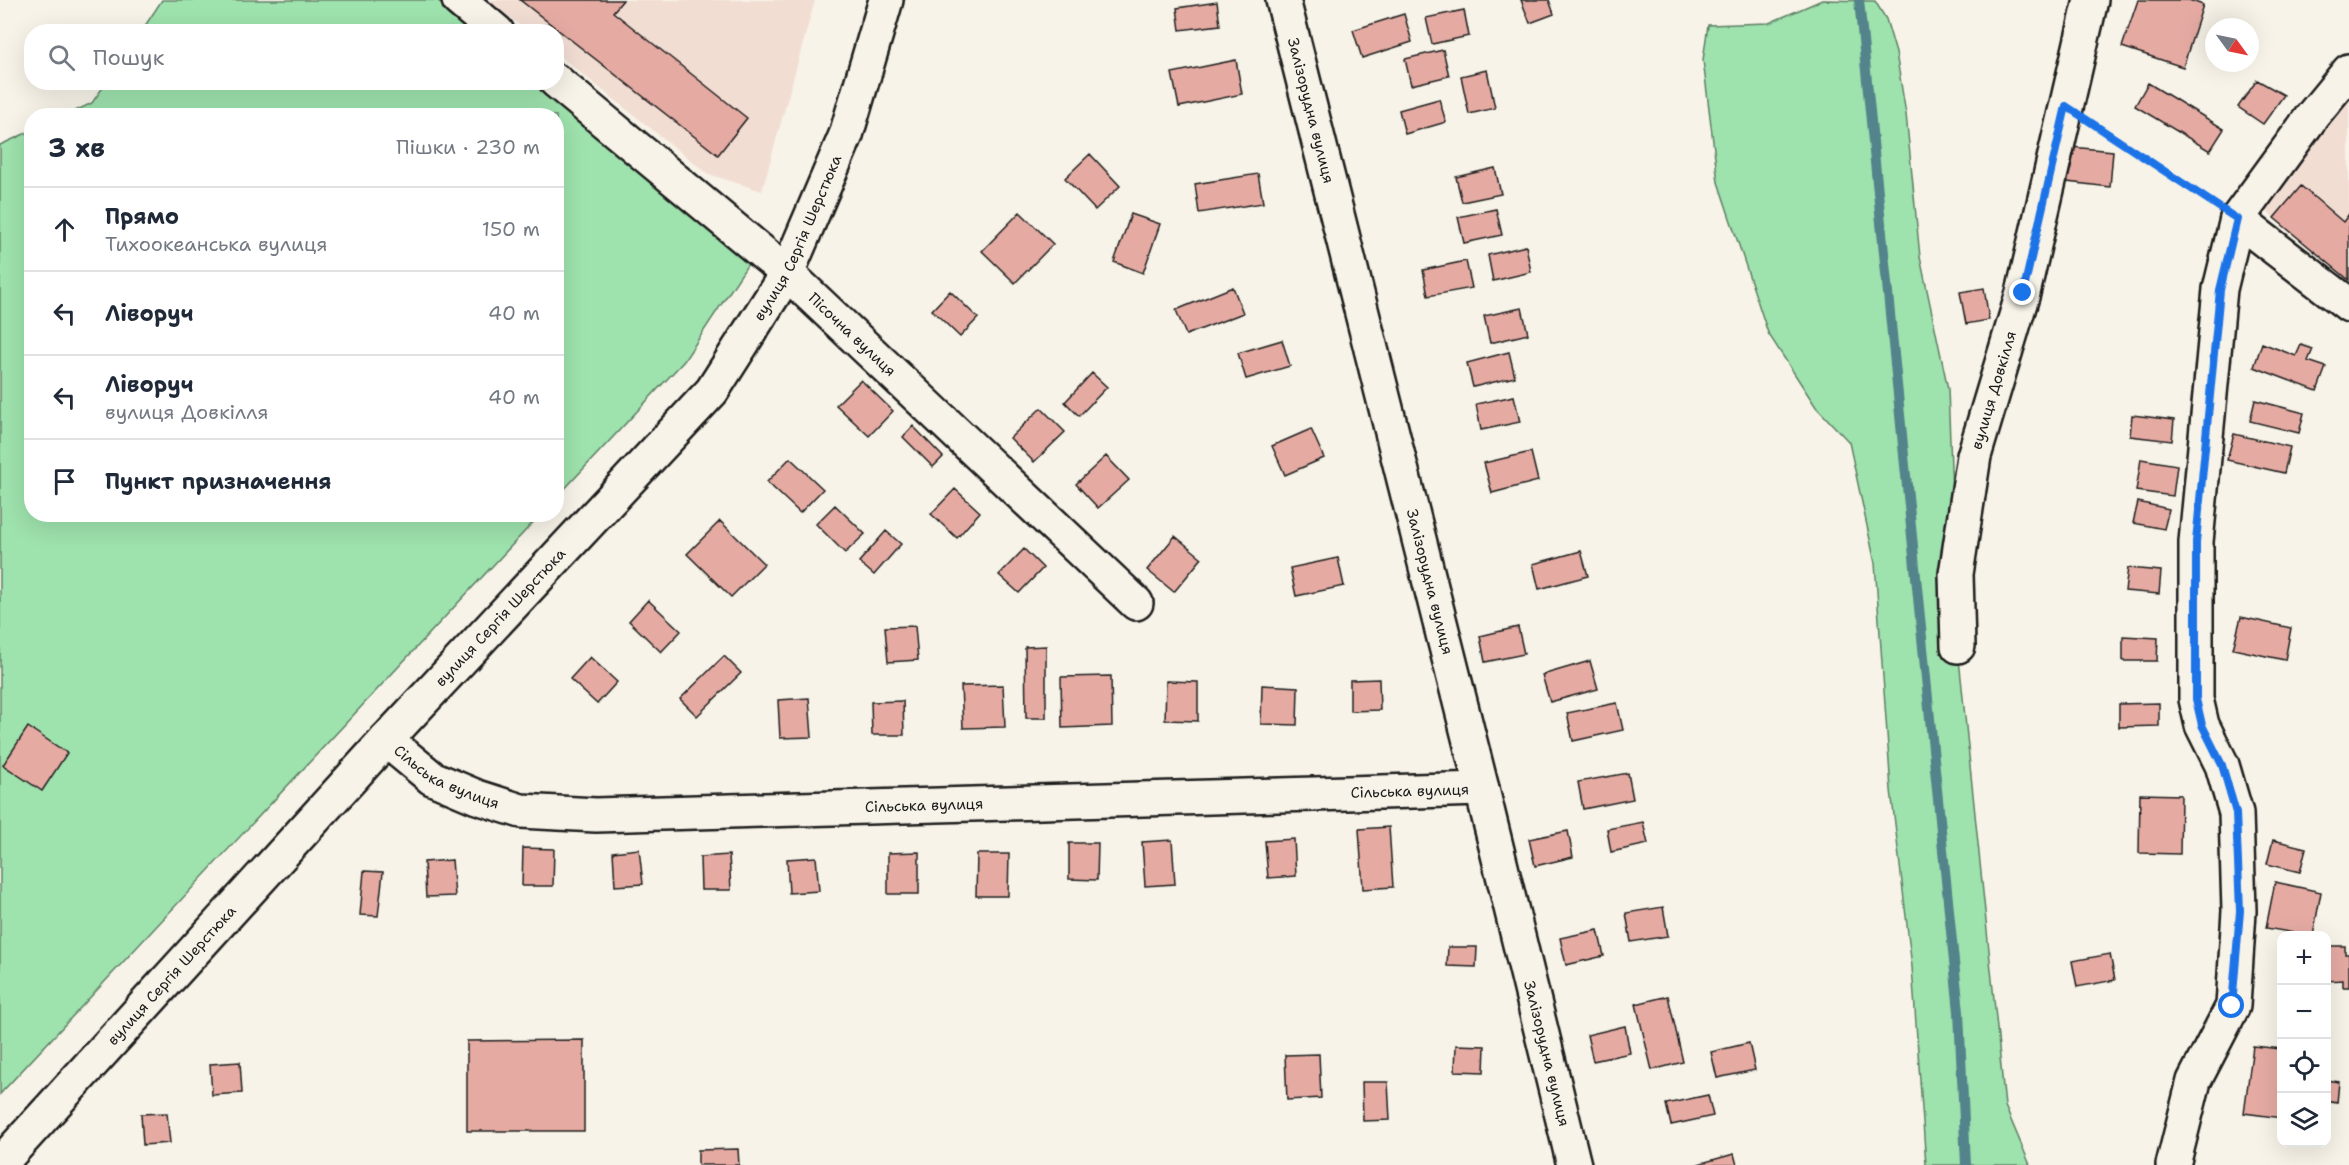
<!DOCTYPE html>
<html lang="uk">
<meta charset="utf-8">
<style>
:root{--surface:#fff;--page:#f2f2f3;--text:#1f2937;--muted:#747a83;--line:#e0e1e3}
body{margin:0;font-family:"Shantell Sans",sans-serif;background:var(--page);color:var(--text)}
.controls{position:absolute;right:18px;bottom:18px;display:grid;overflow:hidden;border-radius:12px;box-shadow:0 6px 24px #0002}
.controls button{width:54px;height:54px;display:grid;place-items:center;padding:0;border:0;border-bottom:2px solid var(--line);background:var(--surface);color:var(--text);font:30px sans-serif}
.compass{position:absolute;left:2205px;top:18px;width:54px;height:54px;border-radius:50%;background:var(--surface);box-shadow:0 6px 24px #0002;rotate:123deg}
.stop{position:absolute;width:18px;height:18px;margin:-14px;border:4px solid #1a73e8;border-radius:50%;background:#fff}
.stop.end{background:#1a73e8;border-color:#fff;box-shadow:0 2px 6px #0008}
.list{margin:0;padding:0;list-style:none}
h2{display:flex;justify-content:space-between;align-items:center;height:78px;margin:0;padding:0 24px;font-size:26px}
h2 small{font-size:20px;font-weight:400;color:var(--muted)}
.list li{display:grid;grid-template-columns:39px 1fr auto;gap:18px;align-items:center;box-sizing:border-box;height:84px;padding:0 24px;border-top:2px solid var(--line)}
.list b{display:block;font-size:22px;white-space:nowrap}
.list p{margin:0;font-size:20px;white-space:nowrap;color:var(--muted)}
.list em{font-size:20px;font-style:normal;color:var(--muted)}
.icon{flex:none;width:33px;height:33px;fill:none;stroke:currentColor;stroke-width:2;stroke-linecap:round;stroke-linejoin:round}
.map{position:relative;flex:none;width:2349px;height:1165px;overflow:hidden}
.search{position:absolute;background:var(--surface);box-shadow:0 6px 24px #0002;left:24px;top:24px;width:540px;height:66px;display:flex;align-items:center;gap:15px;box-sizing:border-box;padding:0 21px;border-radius:24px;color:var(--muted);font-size:22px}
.panel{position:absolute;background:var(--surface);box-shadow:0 6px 24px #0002;left:24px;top:108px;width:540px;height:414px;border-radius:24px}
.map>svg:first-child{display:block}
</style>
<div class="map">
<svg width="2349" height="1165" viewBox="0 0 2349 1165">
<rect width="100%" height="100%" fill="#f7f3e8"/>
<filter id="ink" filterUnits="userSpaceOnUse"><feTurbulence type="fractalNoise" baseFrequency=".0167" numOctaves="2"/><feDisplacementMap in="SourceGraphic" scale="12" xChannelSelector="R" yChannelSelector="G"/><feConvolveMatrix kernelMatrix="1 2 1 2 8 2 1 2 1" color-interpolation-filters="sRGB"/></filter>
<g filter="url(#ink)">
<path fill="#f2ddd3" d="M488,0h327l-53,191 -54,-17 -151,-120 -1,-22 -29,-1z
M2349,96v184l-90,-75z"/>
<path fill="#9ee2ad" stroke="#5d7f64" stroke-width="1.5" d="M162,0h275l37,31 -333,1z
M1822,0l53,1 11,18 10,34 10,61 14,143 28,132 10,260 47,457 25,59h-104l-14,-198 -21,-177 -16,-227 -26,-121 -33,-35 -48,-74 -50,-151 -15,-122 5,-35 61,-2z
M106,83h428l214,181 -64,97 -127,136 -1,-381h-491l27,-13z
M31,131l1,383 508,1 -540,579v-949z"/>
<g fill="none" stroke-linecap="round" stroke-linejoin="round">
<path stroke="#53838b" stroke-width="10" d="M1859,0l100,1012 7,153"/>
</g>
<path fill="#e5aba3" stroke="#1c1c1c" stroke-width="1.5" d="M520,0h103l-10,12 134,106 -29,37z
M1521,0h28l5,14 -24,9z
M2138,0h51l14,5 -20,62 -61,-20z
M1217,2l3,23 -40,5 -3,-22z
M1464,10l5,26 -37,8 -6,-26z
M1404,14l8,28 -50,16 -9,-28z
M1443,50l6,26 -38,9 -6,-26z
M1236,60l6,34 -63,13 -7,-34z
M1487,70l8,38 -26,6 -8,-38z
M2257,80l27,15 -21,29 -25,-17z
M2148,83l76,46 -14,22 -75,-45z
M1439,99l7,23 -41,12 -6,-24z
M2071,147l42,4 -3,36 -43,-5z
M1090,154l30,32 -25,24 -30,-32z
M1495,168l6,26 -39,8 -6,-25z
M1258,174l5,29 -64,10 -4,-29z
M2301,186l42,36 6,-8v66l-75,-62z
M1496,209l6,26 -38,8 -6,-26z
M1020,212l33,32 -38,39 -33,-32z
M1131,214l29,10 -17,49 -29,-11z
M1526,246l5,26 -38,9 -5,-26z
M1466,261l6,27 -44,8 -5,-26z
M1233,287l10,26 -57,22 -10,-25z
M1984,288l5,32 -23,4 -6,-32z
M950,291l28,27 -18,19 -28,-27z
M1522,308l6,26 -38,9 -6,-27z
M1282,340l8,26 -44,13 -8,-26z
M2262,343l34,13 5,-11 12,4 -5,12 18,6 -9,24 -63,-24z
M1509,352l6,25 -42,10 -6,-24z
M1092,373l15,14 -28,29 -14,-14z
M861,380l32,31 -24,25 -33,-31z
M1514,396l6,26 -39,8 -5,-26z
M2255,400l49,13 -5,20 -49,-12z
M1041,408l24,24 -31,30 -24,-24z
M2132,415l42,5 -2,21 -42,-5z
M913,426l30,31 -10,10 -30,-30z
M1311,429l13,29 -39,17 -13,-29z
M2234,434l56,13 -6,26 -57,-13z
M1531,452l7,29 -46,12 -8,-30z
M1106,456l23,24 -31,28 -22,-24z
M790,458l33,31 -23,24 -33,-31z
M2141,459l36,6 -4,31 -37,-5z
M955,489l25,23 -23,26 -26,-24z
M2138,502l31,7 -5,20 -31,-6z
M835,505l30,29 -20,19 -29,-29z
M720,521l44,43 -33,33 -44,-43z
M886,531l15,13 -27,31 -15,-13z
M1175,536l27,22 -28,34 -27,-22z
M1024,549l19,19 -24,25 -20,-18z
M1581,551l7,25 -49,13 -6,-25z
M1338,558l6,28 -48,10 -6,-28z
M2128,568l33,3 -2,23 -34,-3z
M648,600l33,31 -20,21 -32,-31z
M2241,617l50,11 -6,32 -52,-11z
M915,626l3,34 -30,2 -3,-35z
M1518,627l6,27 -39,8 -5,-26z
M2123,636l35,2 -1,23h-34z
M1046,646v72h-20l-1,-71z
M724,656l17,17 -44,43 -17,-17z
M590,657l27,25 -20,22 -27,-25z
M1590,661l8,28 -48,13 -8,-27z
M1111,676l1,50 -50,2 -1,-51z
M1379,679l1,31 -30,1v-31z
M1166,681l32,1v39l-33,-1z
M1003,685l2,42 -42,1 -2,-42z
M1262,685l36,2 -1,38 -36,-1z
M809,698l3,39 -32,1 -2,-38z
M903,701l1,34h-32l-1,-33z
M1617,703l6,27 -50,11 -6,-28z
M2159,703v23l-40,1v-23z
M28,727l39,26 -25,38 -39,-26z
M1628,773l5,26 -50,10 -5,-27z
M2140,794l41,1 -1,59 -41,-1z
M1643,822l5,22 -37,8 -4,-23z
M1389,827l4,60 -30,2 -4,-60z
M1568,831l5,26 -38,9 -6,-27z
M1294,839l2,37 -28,2 -3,-37z
M1172,840l3,44 -30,2 -3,-44z
M2273,840l33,8 -6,24 -33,-8z
M1069,843h29l-1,37 -28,-1z
M523,848l31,1 -1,37h-31z
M639,849l4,35 -28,2 -2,-34z
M919,852v42h-31v-41z
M977,854h32l-1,42h-32z
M729,855l2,35h-30l-1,-33z
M816,857l3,34 -30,2 -2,-34z
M452,860l3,36 -29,1 -2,-35z
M364,871l19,1 -5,44 -18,-1z
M2275,882l46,10 -8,44 -47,-8z
M1663,907l5,29 -37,6 -5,-29z
M1598,930l6,26 -38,9 -6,-27z
M2326,946h19v8h4v33h-6v-7l-17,1z
M1448,947h29l-1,20 -29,-1z
M2110,954l5,26 -38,7 -5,-26z
M1668,996l15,66 -31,8 -16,-66z
M1625,1026l5,27 -37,8 -6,-26z
M584,1040v91h-117v-90z
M1749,1043l6,27 -38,8 -6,-26z
M1456,1045l29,1 -1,26 -29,-1z
M2253,1046l29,3v69l-38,-5z
M1319,1054l2,44 -34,2 -2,-45z
M240,1062l2,31 -30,2 -2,-31z
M2326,1080l13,2 -2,21 -11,-2z
M1362,1082h26l2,38 -27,1z
M1708,1095l5,21 -42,9 -5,-21z
M167,1113l3,30 -27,2 -2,-31z
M738,1149l1,16h-41v-15z
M1734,1154l3,11h-39v-1z"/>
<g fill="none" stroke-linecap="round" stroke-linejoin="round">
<g stroke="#1c1c1c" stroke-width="38">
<g id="minor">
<path d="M459,0l38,32"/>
<path id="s1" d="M1283,0l199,789 92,376"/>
<path id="s2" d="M556,81l231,192 349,330"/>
<path d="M2237,219l112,86"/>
<path id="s3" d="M1958,646l-2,-72 18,-118 49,-163 68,-293"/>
<path id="s4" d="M386,740l46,38 45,19 44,14 75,4 886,-26"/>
<path id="s5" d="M0,1164l386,-424 326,-349 75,-118 59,-138 40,-135"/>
<path d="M2173,1165l21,-84 39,-75 6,-95 -3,-98 -14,-48 -20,-40 -6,-26v-157l24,-253 17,-70 76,-104 36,-44"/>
</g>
</g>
<path stroke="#1c1c1c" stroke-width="4" stroke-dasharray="6 4.5" stroke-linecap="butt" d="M2097,126l111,74"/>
<use href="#minor" stroke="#f7f3e8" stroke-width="33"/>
</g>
</g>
<g fill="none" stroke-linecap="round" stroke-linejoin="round" filter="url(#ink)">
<path stroke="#1a73e8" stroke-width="8" d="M2023,293l43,-187 171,113 -17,71 -24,252v157l6,26 20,40 14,48 4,98 -8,95"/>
</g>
<g text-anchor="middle" stroke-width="4.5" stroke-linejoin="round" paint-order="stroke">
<g font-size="15" fill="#1c1c1c" stroke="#f7f3e8">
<text dy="5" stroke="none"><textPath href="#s1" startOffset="114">Залізорудна вулиця</textPath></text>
<text dy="5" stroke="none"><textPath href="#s5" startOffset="1227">вулиця Сергія Шерстюка</textPath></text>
<text dy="5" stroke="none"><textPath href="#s2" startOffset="390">Пісочна вулиця</textPath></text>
<text dy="5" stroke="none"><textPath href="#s3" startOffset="260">вулиця Довкілля</textPath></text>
<text dy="5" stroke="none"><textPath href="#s1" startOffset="600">Залізорудна вулиця</textPath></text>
<text dy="5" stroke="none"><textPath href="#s5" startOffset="741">вулиця Сергія Шерстюка</textPath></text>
<text dy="5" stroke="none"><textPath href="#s4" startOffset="72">Сільська вулиця</textPath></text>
<text dy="5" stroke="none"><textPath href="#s4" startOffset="1044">Сільська вулиця</textPath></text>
<text dy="5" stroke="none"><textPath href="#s4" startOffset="558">Сільська вулиця</textPath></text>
<text dy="5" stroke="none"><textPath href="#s5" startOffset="255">вулиця Сергія Шерстюка</textPath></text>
<text dy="5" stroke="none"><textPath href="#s1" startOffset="1086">Залізорудна вулиця</textPath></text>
</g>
</g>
</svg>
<div class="controls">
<button>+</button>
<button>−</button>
<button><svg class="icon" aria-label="locate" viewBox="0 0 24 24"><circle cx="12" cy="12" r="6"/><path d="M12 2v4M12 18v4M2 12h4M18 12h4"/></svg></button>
<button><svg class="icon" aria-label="layers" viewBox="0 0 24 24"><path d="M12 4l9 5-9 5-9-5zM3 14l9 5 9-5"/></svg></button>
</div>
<svg class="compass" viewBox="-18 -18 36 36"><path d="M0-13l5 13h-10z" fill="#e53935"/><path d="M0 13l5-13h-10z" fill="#747a83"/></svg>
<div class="stop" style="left:2232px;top:1006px"></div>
<div class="stop end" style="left:2023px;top:293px"></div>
<div class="search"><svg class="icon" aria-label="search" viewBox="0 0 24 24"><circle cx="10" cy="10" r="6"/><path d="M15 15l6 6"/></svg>Пошук</div>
<section class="panel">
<h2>3 хв<small>Пішки · 230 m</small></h2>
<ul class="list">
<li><svg class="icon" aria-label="ahead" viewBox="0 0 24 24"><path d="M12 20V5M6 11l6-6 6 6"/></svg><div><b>Прямо</b><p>Тихоокеанська вулиця</p></div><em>150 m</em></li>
<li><svg class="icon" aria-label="left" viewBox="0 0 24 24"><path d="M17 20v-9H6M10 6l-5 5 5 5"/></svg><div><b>Ліворуч</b></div><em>40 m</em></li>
<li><svg class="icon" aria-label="left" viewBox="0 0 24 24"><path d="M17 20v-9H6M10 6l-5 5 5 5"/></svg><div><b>Ліворуч</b><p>вулиця Довкілля</p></div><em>40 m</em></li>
<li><svg class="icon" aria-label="arrive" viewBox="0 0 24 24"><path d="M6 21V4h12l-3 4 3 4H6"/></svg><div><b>Пункт призначення</b></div></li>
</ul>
</section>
</div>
